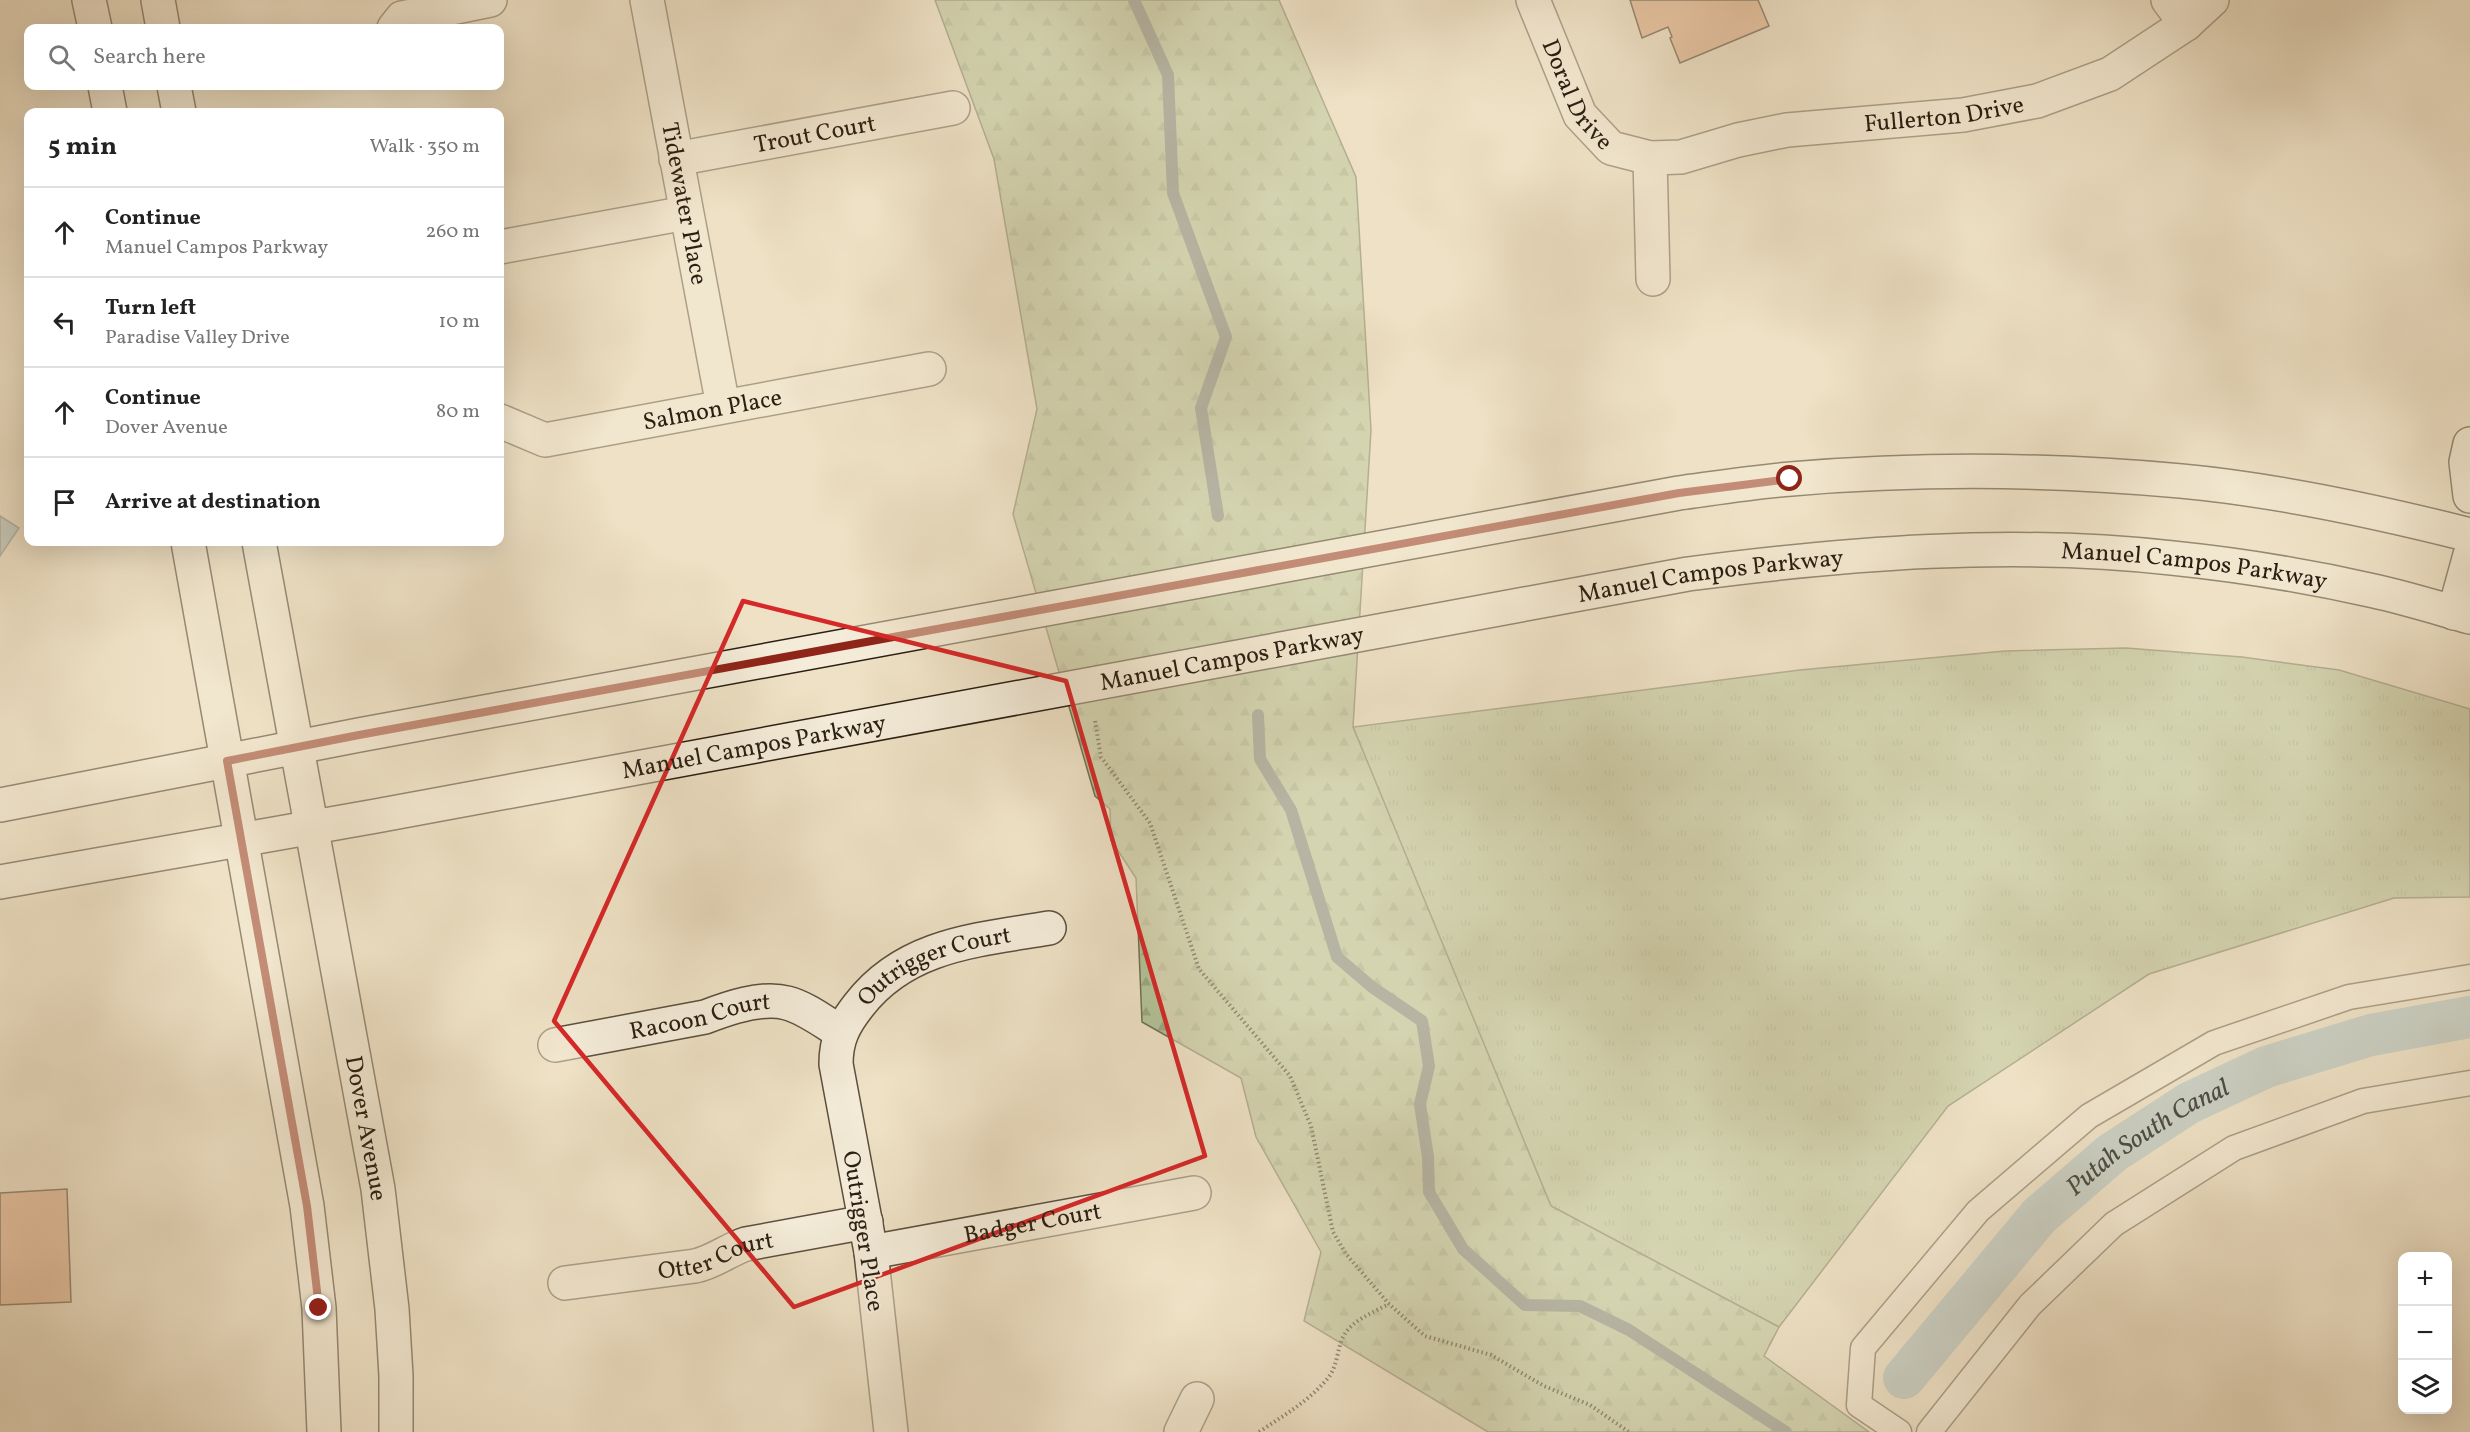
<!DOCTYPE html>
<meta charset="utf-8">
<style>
:root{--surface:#fff;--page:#f6f6f6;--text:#222;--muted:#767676;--line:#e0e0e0}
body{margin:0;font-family:Vollkorn,serif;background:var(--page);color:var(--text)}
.controls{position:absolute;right:18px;bottom:18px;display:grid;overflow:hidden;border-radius:12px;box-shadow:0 6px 24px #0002}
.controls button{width:54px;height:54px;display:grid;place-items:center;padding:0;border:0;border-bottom:2px solid var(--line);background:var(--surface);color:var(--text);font:30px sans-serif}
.stop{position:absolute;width:18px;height:18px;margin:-14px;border:4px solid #8f2418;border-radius:50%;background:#fff}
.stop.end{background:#8f2418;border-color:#fff;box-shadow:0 2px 6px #0008}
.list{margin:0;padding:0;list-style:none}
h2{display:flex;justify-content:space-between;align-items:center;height:78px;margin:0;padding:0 24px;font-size:26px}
h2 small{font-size:20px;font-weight:400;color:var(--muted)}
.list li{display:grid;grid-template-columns:39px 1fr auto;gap:18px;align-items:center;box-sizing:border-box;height:90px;padding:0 24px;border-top:2px solid var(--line)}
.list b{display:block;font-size:22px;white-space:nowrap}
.list p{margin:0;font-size:20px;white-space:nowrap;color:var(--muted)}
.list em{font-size:20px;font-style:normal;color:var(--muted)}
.icon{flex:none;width:33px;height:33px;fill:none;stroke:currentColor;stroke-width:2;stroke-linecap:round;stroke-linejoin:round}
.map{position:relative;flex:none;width:2470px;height:1432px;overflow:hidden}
.search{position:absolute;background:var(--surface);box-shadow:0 6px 24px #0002;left:24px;top:24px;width:480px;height:66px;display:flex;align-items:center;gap:15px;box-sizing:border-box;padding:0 21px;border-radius:12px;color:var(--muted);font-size:22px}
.panel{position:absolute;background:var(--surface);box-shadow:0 6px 24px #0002;left:24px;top:108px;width:480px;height:438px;border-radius:12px}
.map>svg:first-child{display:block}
</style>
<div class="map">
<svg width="2470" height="1432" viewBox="0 0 2470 1432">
<defs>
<pattern id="grass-tufts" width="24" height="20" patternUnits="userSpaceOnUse" patternTransform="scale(1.5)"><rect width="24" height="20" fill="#b3c498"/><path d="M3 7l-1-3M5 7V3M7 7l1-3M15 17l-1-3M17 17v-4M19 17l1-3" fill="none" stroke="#9aa882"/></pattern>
<pattern id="forest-firs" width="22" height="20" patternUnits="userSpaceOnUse" patternTransform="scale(1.5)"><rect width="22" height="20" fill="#b3c498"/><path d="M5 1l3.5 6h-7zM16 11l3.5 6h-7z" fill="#9aa882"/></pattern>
</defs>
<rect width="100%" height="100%" fill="#eee1c5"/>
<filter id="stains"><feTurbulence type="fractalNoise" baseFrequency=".00333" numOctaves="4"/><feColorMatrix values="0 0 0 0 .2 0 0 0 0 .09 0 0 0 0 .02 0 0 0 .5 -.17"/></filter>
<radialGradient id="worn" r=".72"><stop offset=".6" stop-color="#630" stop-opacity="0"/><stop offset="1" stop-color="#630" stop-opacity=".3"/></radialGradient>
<path fill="url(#grass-tufts)" stroke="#6f7155" stroke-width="1.5" d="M2126,648l116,9 97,13 131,39v188l-76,1 -245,76 -201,132 -169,221 -228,-121 -73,-171 -125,-308 447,-57 205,-19z"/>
<path fill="url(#forest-firs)" stroke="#6f7155" stroke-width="1.5" d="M935,0h344l77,177 15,253 -18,297 198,479 228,121 -15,29 105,76h-381l-184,-111 17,-69 -65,-115 -15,-59 -99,-56 -6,-144 -25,-38 -1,-31 -15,-13 -82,-282 24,-105 -43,-250z"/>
<path fill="#a0bac0" stroke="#717c7a" stroke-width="1.5" d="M0,516l19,12 -19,28z"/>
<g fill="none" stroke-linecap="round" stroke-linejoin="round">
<path stroke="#717c7a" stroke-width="12" d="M1134,0l34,75 5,118 53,144 -25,71 17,108
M1258,715l2,44 31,51 46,147 35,30 50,34 7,45 -9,38 8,53 1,35 34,57 62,56 55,1 49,24 157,102"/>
<path stroke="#a0bac0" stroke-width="42" id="s1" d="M1904,1378l135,-162 73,-63 77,-50 77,-36 105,-32 99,-18"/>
</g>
<path fill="#e2a682" stroke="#2b1e12" stroke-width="1.5" d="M1630,0h128l11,26 -89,37 -10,-25 2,-1 -4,-10 -26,11z
M67,1189l4,113 -71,3v-112z"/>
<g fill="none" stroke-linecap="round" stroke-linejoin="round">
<g stroke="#5c4f3f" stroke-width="27">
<path id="lane" d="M1899,1432l-40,-27 4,-57 115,-137 111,-95 125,-73 135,-46 121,-20
M1929,1432l101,-127 84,-81 120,-76 129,-47 107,-18"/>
</g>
<g stroke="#5c4f3f" stroke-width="36">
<g id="street">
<path id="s2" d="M647,0l76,406"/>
<path id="s3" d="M1533,0l47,115 31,33 39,10 31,-1 57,-17 49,-10 176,-15 74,-14 73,-27 76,-50 26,-24"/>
<path d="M2168,0l18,24"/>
<path d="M394,28l8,-10 88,-18"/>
<path d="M1650,158l3,121"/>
<path id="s4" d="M676,159l277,-51"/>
<path d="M500,247l186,-34"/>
<path id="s5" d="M500,421l45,19 384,-71"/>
<path id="s6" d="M555,1045l150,-28c23,-9 57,-21 82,-14 19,5 37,19 53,29"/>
<path id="s7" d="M871,1252l323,-59"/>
<path id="s8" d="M565,1283l130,-17c19,-4 33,-16 51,-22l120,-22"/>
<path id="s9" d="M891,1432l-20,-180 -35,-188c0,-25 8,-40 23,-59 47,-61 119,-65 190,-77"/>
<path d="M1181,1432l16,-33"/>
</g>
</g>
<g stroke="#2b1e12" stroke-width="36">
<g id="secondary">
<path d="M89,0l6,28"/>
<path d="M158,0l5,28"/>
<path d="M105,86l5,26"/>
<path d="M174,86l5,26"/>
<path d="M2470,444l-4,18 4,34"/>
<path d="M188,542l119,664 12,102 5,124"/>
<path id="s10" d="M259,542l119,647 14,120 4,67v56"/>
<path d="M2454,613l16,-58"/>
<path d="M0,805l359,-70 1320,-242c37,-5 75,-11 112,-14 130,-11 260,-10 390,2 97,9 194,30 289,54"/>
<path id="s11" d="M0,882l376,-66 1312,-242c160,-21 324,-34 484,-16 68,7 136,18 202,33 32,7 64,17 96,26"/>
</g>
</g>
<path stroke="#2b1e12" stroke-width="4" stroke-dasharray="1.5 3" stroke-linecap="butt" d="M1095,721l6,36 49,66 49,146 91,107 21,50 22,106 13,22 43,50 36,32 66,19 53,31 46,19 39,27
M1259,1432c25,-17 49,-30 69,-54 9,-11 9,-26 14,-39 8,-18 30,-26 47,-35"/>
<use href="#lane" stroke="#f4ecd9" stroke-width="24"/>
<use href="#street" stroke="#f4ecd9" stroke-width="33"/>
<use href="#secondary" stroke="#f4ecd9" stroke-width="33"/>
</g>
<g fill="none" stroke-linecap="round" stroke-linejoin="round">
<path stroke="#8f2418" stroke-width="8" d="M319,1308l-12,-102 -80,-445 132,-26 1320,-242 111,-14"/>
</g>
<path d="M0 0H2470V1432H0ZM743,601l323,80 139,475 -411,151 -240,-286z" fill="#eee1c5" fill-opacity=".55" fill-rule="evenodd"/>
<path fill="none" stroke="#d62828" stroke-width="4.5" stroke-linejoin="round" d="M743,601l323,80 139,475 -411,151 -240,-286z"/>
<g text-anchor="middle" stroke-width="4.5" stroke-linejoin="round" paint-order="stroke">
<g font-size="24" fill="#2b1e12" stroke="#f4ecd9">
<text dy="8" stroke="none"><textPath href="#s3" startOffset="105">Doral Drive</textPath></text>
<text dy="8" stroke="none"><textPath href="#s3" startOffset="508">Fullerton Drive</textPath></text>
<text dy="8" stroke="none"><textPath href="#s4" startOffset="141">Trout Court</textPath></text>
<text dy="8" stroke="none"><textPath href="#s2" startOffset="207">Tidewater Place</textPath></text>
<text dy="8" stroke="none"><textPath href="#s5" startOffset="219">Salmon Place</textPath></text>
<text dy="8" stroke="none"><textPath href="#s11" startOffset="2224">Manuel Campos Parkway</textPath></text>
<text dy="8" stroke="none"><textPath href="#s11" startOffset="1738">Manuel Campos Parkway</textPath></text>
<text dy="8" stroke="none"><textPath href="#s11" startOffset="1252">Manuel Campos Parkway</textPath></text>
<text dy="8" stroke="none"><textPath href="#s11" startOffset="766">Manuel Campos Parkway</textPath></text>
<text dy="8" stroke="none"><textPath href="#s9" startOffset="525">Outrigger Court</textPath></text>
<text dy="8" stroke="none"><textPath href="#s6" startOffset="148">Racoon Court</textPath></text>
<text dy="8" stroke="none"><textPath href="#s10" startOffset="596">Dover Avenue</textPath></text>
<text dy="8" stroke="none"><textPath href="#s7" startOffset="164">Badger Court</textPath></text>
<text transform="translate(864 1231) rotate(81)" y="8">Outrigger Place</text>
<text dy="8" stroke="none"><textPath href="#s8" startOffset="154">Otter Court</textPath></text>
</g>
<g font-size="26" font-style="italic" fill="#4e4d46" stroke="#f4ecd9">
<text dy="9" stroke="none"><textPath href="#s1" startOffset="346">Putah South Canal</textPath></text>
</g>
</g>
<rect width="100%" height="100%" filter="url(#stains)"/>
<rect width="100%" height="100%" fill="url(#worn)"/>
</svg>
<div class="controls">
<button>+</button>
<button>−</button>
<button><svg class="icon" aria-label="layers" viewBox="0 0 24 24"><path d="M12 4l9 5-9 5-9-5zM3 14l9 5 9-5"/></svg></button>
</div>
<div class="stop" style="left:1790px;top:479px"></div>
<div class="stop end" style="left:319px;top:1308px"></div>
<div class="search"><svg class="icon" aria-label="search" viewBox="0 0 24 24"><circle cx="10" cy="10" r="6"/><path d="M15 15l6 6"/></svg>Search here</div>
<section class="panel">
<h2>5 min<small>Walk · 350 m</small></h2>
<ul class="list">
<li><svg class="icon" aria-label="ahead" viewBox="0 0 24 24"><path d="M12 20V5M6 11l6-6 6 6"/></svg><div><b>Continue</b><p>Manuel Campos Parkway</p></div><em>260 m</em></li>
<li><svg class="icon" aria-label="left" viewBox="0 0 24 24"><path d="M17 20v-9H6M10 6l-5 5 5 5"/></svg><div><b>Turn left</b><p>Paradise Valley Drive</p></div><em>10 m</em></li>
<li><svg class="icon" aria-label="ahead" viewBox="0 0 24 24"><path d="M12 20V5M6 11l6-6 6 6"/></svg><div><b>Continue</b><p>Dover Avenue</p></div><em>80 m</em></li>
<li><svg class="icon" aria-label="arrive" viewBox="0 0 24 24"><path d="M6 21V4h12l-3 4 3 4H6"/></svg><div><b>Arrive at destination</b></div></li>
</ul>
</section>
</div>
